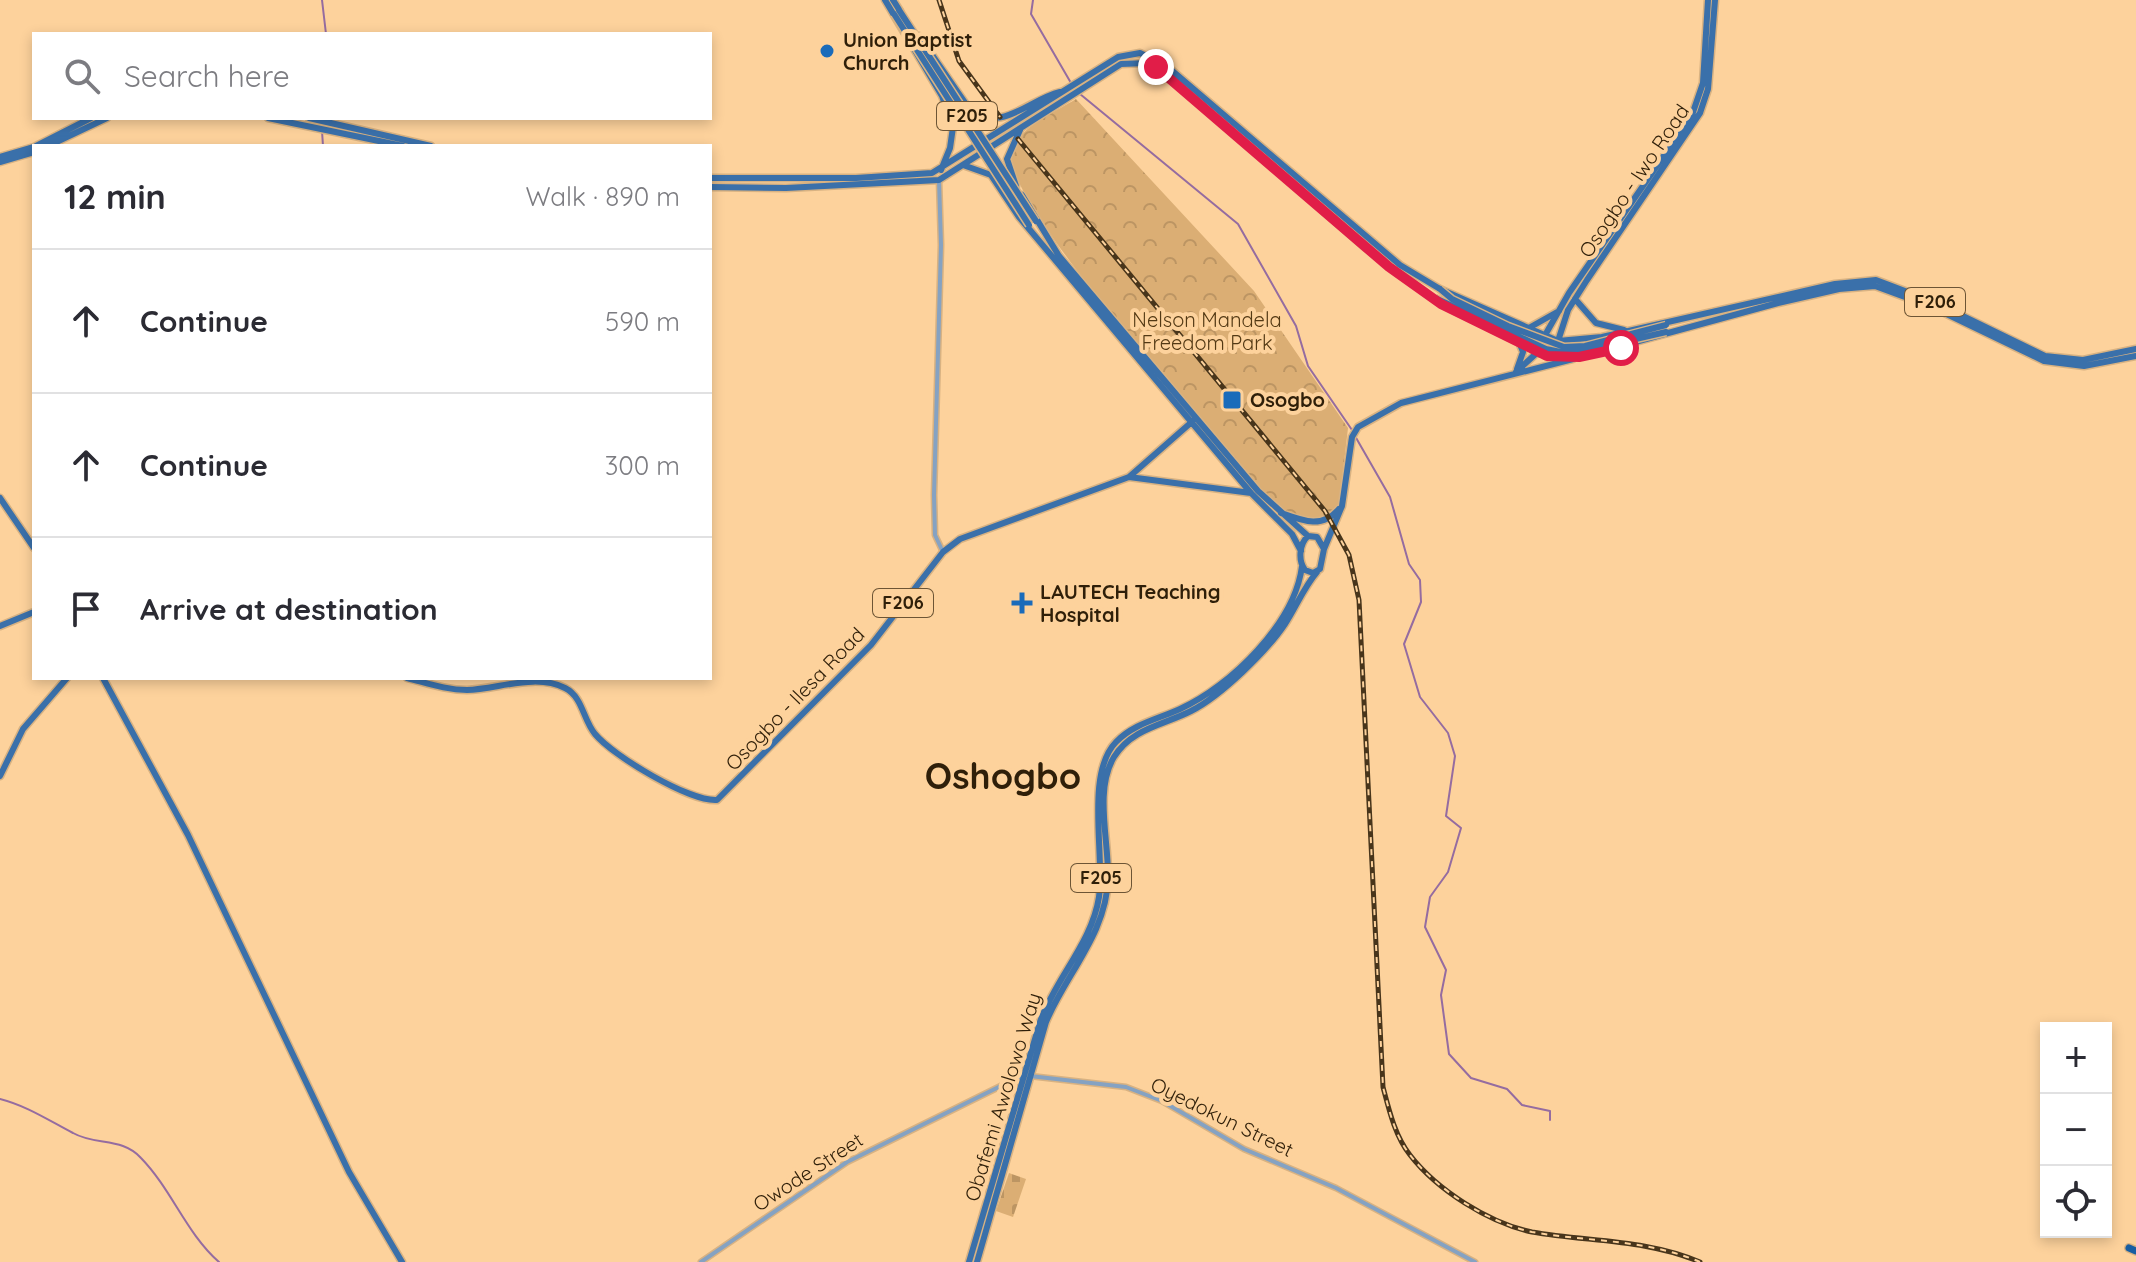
<!DOCTYPE html>
<meta charset="utf-8">
<style>
:root{--surface:#fff;--page:#f7f7f7;--text:#2b2b33;--muted:#7c7c81;--line:#e1e1e2}
body{margin:0;font-family:Quicksand,sans-serif;background:var(--page);color:var(--text)}
.controls{position:absolute;right:24px;bottom:24px;display:grid;overflow:hidden;border-radius:0px;box-shadow:0 4px 12px #0003}
.controls button{width:72px;height:72px;display:grid;place-items:center;padding:0;border:0;border-bottom:2px solid var(--line);background:var(--surface);color:var(--text);font:40px sans-serif}
.stop{position:absolute;width:24px;height:24px;margin:-18px;border:6px solid #e11d48;border-radius:50%;background:#fff}
.stop.end{background:#e11d48;border-color:#fff;box-shadow:0 2px 8px #0008}
.list{margin:0;padding:0;list-style:none}
h2{display:flex;justify-content:space-between;align-items:center;height:104px;margin:0;padding:0 32px;font-size:34px}
h2 small{font-size:26px;font-weight:400;color:var(--muted)}
.list li{display:grid;grid-template-columns:52px 1fr auto;gap:24px;align-items:center;box-sizing:border-box;height:144px;padding:0 32px;border-top:2px solid var(--line)}
.list b{display:block;font-size:30px;white-space:nowrap}
.list em{font-size:26px;font-style:normal;color:var(--muted)}
.icon{flex:none;width:44px;height:44px;fill:none;stroke:currentColor;stroke-width:2;stroke-linecap:round;stroke-linejoin:round}
.map{position:relative;flex:none;width:2136px;height:1262px;overflow:hidden}
.search{position:absolute;background:var(--surface);box-shadow:0 4px 12px #0003;left:32px;top:32px;width:680px;height:88px;display:flex;align-items:center;gap:20px;box-sizing:border-box;padding:0 28px;border-radius:0px;color:var(--muted);font-size:30px}
.panel{position:absolute;background:var(--surface);box-shadow:0 4px 12px #0003;left:32px;top:144px;width:680px;height:536px;border-radius:0px}
.map>svg:first-child{display:block}
</style>
<div class="map">
<svg width="2136" height="1262" viewBox="0 0 2136 1262">
<defs>
<pattern id="forest-crowns" width="20" height="18" patternUnits="userSpaceOnUse" patternTransform="scale(2)"><rect width="20" height="18" fill="#dbae74"/><path d="M2 6a3 3 0 1 1 6 0M12 15a3 3 0 1 1 6 0" fill="none" stroke="#bc9563"/></pattern>
<pattern id="cemetery-stones" width="16" height="16" patternUnits="userSpaceOnUse" patternTransform="scale(2)"><rect width="16" height="16" fill="#dbae74"/><path d="M2 7V4a2 2 0 0 1 4 0v3zM10 15v-3a2 2 0 0 1 4 0v3z" fill="#bc9563"/></pattern>
</defs>
<rect width="100%" height="100%" fill="#fdd29c"/>
<path fill="url(#forest-crowns)" d="M1076,99l178,192 94,137 -10,87 -12,8 -25,-3 -24,-10c-44,-51 -269,-302 -265,-352 1,-30 42,-45 64,-59z"/>
<path fill="url(#cemetery-stones)" d="M1009,1173l17,6 -13,38 -17,-6z"/>
<g fill="none" stroke-linecap="round" stroke-linejoin="round">
<path stroke="#956ca0" stroke-width="2" d="M322,0l4,34
M1033,0l-2,14 40,69
M1080,94l158,130 58,102 12,40 44,64
M322,131l1,15
M1355,436l35,61 19,67 11,16 1,22 -17,42 16,53 28,36 7,23 -9,60 15,12 -13,44 -18,25 -5,30 21,43 -5,25 8,59 22,24 36,11 15,16 28,6v9
M0,1099c27,7 48,21 73,34 23,13 49,4 68,25 31,32 45,75 78,104"/>
<g stroke="#d8b282" stroke-width="7">
<path id="minor" d="M939,180l2,65 -7,250 1,40 8,17
M1030,1076l96,11 36,14 82,48 92,39 139,74
M701,1262l146,-100 176,-87"/>
</g>
<g stroke="#d8b282" stroke-width="9">
<path id="major" d="M885,0l57,96 11,31 -3,21 -9,22
M893,0l7,11
M919,36l51,74c32,23 58,-10 90,-18
M268,118l135,28
M309,118l122,28
M36,146l55,-28
M48,146l59,-28
M0,157l34,-10
M0,162l34,-10
M963,165l28,10 28,42 232,276 41,41 9,17
M710,178h146l76,-5 186,-116 22,-4 29,15 231,197 40,24 118,52 44,-4 233,-53 41,-4 58,22 111,54 38,4 53,-11
M1016,186l-9,-27 13,-29
M710,187l76,1 153,-8 182,-116 27,-1 19,11 199,174 75,56 106,52h37l194,-53 61,-14 36,-3 57,21 112,54 40,5 52,-10
M1022,195l37,61 199,235 50,45
M1575,299l21,24 28,7
M1527,329l32,-18
M1544,337l25,-44 123,-178 11,-32 5,-83
M1558,341l10,-31 19,-30 113,-167 8,-24 7,-89
M1517,369l6,-17 -4,-10
M1516,372l24,-22 -1,-4
M1129,477l65,-57
M0,498l34,50
M1281,513c22,8 41,16 58,-4
M1308,536l9,1 7,12 -4,20 -7,4 -8,-3c-7,-9 -6,-26 3,-34z
M1324,549l18,-43 10,-69 6,-10 43,-24 172,-44
M0,626l34,-14
M103,678l85,157 161,337 53,90
M407,678c20,5 39,12 60,12 31,-1 69,-17 98,-2 18,9 18,32 30,46 18,22 95,68 122,66l154,-155 72,-93 17,-13 169,-62 122,16
M0,776l23,-47 44,-51
M969,1262l71,-240c15,-43 52,-79 59,-125 6,-42 -14,-123 17,-155 17,-18 42,-23 64,-33 51,-23 115,-86 122,-143
M977,1262l69,-240c20,-48 61,-89 62,-144 1,-37 -14,-88 6,-121 18,-29 50,-32 77,-46 30,-15 76,-60 94,-87 11,-17 19,-37 32,-52"/>
</g>
<g stroke="#d8b282" stroke-width="10">
<path id="highway" d="M2129,1248l7,3"/>
</g>
<use href="#minor" stroke="#85a2c2" stroke-width="4"/>
<use href="#major" stroke="#3a70aa" stroke-width="6"/>
<use href="#highway" stroke="#175da1" stroke-width="7"/>
<g stroke="#48351b" stroke-width="5">
<path id="rail" d="M939,0l20,61 41,56
M1018,139l307,372 24,44 10,45 24,487c6,23 12,49 27,68 27,35 79,68 122,77 57,10 114,7 168,30"/>
</g>
<use href="#rail" stroke="#fdd29c" stroke-width="2" stroke-dasharray="6" stroke-linecap="butt"/>
<g stroke="#d8b282" stroke-width="9" stroke-linecap="butt">
<path id="major-bridge" d="M899,10l137,211
M894,14l135,211
M1440,289l12,10 56,27 56,21 21,-1 81,-21
M1435,298l111,51 19,4 23,-3 78,-18"/>
</g>
<use href="#major-bridge" stroke="#3a70aa" stroke-width="6"/>
</g>
<g fill="none" stroke-linecap="round" stroke-linejoin="round">
<path stroke="#e11d48" stroke-width="10" d="M1156,67l233,200 52,37 106,52 32,1 42,-9"/>
</g>
<g fill="#1a6bba" stroke="#fdd29c" stroke-width="3">
<circle cx="827" cy="51" r="8"/>
<rect x="1222" y="390" width="20" height="20" rx="4"/>
<path d="M1018 591h8v8h8v8h-8v8h-8v-8h-8v-8h8z"/>
</g>
<g text-anchor="middle" stroke-width="8" stroke-linejoin="round" paint-order="stroke">
<g fill="#fdd29c" stroke="#6d5535" stroke-width="2">
<rect x="937" y="102" width="60" height="28" rx="6"/>
<rect x="1905" y="288" width="60" height="28" rx="6"/>
<rect x="873" y="589" width="60" height="28" rx="6"/>
<rect x="1071" y="864" width="60" height="28" rx="6"/>
</g>
<g font-size="18" font-weight="bold" fill="#2f1f09">
<text x="967" y="122">F205</text>
<text x="1935" y="308">F206</text>
<text x="903" y="609">F206</text>
<text x="1101" y="884">F205</text>
</g>
<g font-size="20" font-weight="bold" fill="#2f1f09" stroke="#fdd29c" text-anchor="start">
<text x="843" y="47">Union Baptist<tspan x="843" dy="23">Church</tspan></text>
<text x="1250" y="407">Osogbo</text>
<text x="1040" y="599">LAUTECH Teaching<tspan x="1040" dy="23">Hospital</tspan></text>
</g>
<g font-size="20" fill="#2f1f09" stroke="#fdd29c">
<text transform="translate(1634 181) rotate(-56)" y="7">Osogbo - Iwo Road</text>
<text transform="translate(795 699) rotate(-46)" y="7">Osogbo - Ilesa Road</text>
<text transform="translate(1003 1097) rotate(-73)" y="7">Obafemi Awolowo Way</text>
<text transform="translate(1222 1117) rotate(26)" y="7">Oyedokun Street</text>
<text transform="translate(808 1172) rotate(-33)" y="7">Owode Street</text>
</g>
<g font-size="20" fill="#533914" stroke="#fdd29c">
<text x="1207" y="327">Nelson Mandela<tspan x="1207" dy="23">Freedom Park</tspan></text>
</g>
<g font-size="36" font-weight="bold" fill="#2f1f09" stroke="#fdd29c">
<text x="1003" y="789">Oshogbo</text>
</g>
</g>
</svg>
<div class="controls">
<button>+</button>
<button>−</button>
<button><svg class="icon" aria-label="locate" viewBox="0 0 24 24"><circle cx="12" cy="12" r="6"/><path d="M12 2v4M12 18v4M2 12h4M18 12h4"/></svg></button>
</div>
<div class="stop" style="left:1621px;top:348px"></div>
<div class="stop end" style="left:1156px;top:67px"></div>
<div class="search"><svg class="icon" aria-label="search" viewBox="0 0 24 24"><circle cx="10" cy="10" r="6"/><path d="M15 15l6 6"/></svg>Search here</div>
<section class="panel">
<h2>12 min<small>Walk · 890 m</small></h2>
<ul class="list">
<li><svg class="icon" aria-label="ahead" viewBox="0 0 24 24"><path d="M12 20V5M6 11l6-6 6 6"/></svg><div><b>Continue</b></div><em>590 m</em></li>
<li><svg class="icon" aria-label="ahead" viewBox="0 0 24 24"><path d="M12 20V5M6 11l6-6 6 6"/></svg><div><b>Continue</b></div><em>300 m</em></li>
<li><svg class="icon" aria-label="arrive" viewBox="0 0 24 24"><path d="M6 21V4h12l-3 4 3 4H6"/></svg><div><b>Arrive at destination</b></div></li>
</ul>
</section>
</div>
